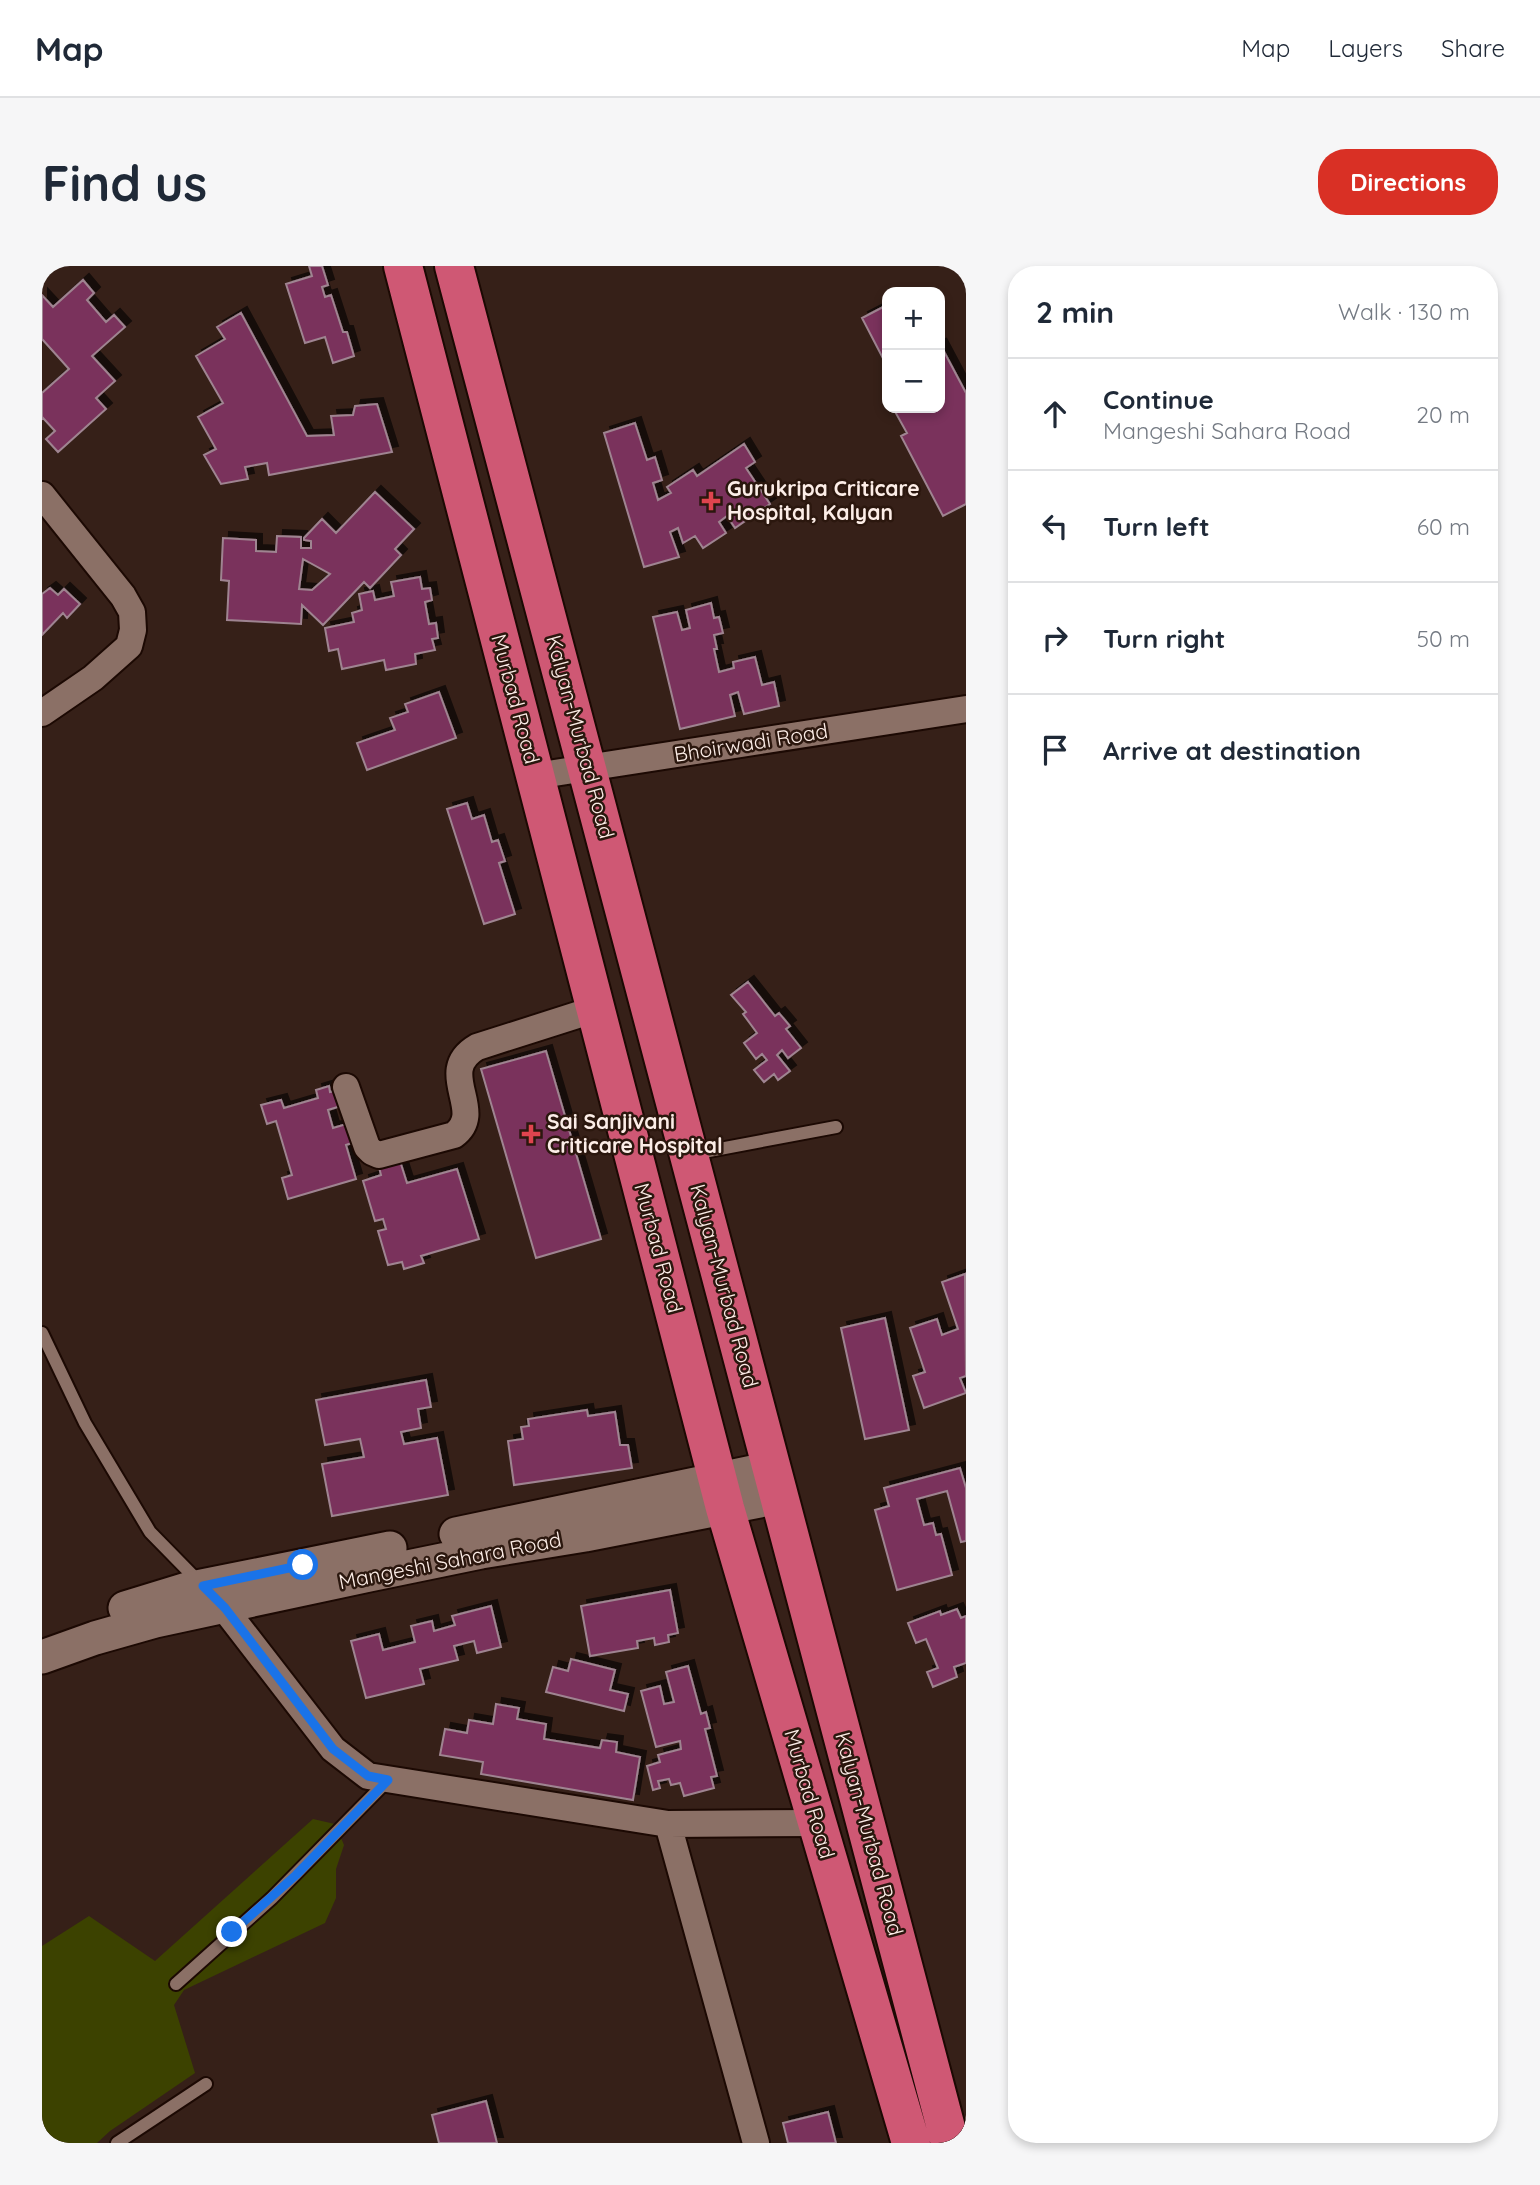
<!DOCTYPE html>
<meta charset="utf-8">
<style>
:root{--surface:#fff;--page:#f6f6f7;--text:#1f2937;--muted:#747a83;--line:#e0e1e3;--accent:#d93025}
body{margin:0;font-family:Quicksand,sans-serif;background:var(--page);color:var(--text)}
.controls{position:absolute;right:21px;top:21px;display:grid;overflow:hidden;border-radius:14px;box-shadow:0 4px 10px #0003}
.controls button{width:63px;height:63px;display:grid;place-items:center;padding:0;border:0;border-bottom:2px solid var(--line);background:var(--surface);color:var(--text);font:35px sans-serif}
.stop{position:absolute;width:21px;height:21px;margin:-16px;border:5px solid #1a73e8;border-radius:50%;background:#fff}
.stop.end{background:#1a73e8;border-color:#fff;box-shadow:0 2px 7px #0008}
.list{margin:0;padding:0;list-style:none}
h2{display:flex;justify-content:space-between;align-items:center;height:91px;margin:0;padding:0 28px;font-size:30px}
h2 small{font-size:23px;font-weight:400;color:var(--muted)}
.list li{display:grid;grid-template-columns:46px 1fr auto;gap:21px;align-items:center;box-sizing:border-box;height:112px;padding:0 28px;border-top:2px solid var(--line)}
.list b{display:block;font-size:26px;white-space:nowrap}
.list p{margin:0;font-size:23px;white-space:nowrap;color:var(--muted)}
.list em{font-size:23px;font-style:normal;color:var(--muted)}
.icon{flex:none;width:38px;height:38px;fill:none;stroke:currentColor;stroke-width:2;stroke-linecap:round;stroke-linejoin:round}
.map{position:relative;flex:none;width:924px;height:1877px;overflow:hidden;border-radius:28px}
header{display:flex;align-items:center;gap:42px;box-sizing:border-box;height:98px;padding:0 35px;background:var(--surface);border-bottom:2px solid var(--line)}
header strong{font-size:33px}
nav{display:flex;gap:38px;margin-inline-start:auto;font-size:24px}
.intro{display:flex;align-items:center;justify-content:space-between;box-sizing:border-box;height:168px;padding:0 42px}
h1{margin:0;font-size:49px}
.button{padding:18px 32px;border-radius:28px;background:var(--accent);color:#fff;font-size:24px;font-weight:700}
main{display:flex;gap:42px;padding:0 42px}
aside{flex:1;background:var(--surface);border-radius:28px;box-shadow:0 4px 10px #0003}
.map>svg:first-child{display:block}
</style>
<header>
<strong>Map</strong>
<nav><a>Map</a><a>Layers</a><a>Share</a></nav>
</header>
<div class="intro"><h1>Find us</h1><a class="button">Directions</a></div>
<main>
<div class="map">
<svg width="924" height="1877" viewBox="0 0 924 1877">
<defs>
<filter id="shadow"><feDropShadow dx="6" dy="-6" stdDeviation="0" flood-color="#0009"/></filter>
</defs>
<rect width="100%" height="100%" fill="#362018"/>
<path fill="#3c4200" d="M271,1553l22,5 9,21 -8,24v29l-11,25 -141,67 -10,15 21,68 -85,58 -13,12h-55v-197l47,-30 66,45z"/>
<path fill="#7a335b" stroke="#9f8491" stroke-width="2" fill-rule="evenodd" filter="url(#shadow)" d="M267,0h13l6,19 -6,2 3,10 6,-2 12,37h4l7,24 -21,7 -8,-26 -20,6 -19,-59 26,-8z
M41,14l11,13 -7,7 19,22 8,-7 11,12 -33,29 23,25 -19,17 10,11 -48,43 -12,-13 9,-8 -12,-13 -1,1v-26l27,-24 -27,-30v-44l11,12z
M845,39v61l-25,-48z
M199,47l66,123 27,-1 -3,-19 22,-1 2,-9 22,-2 15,48 -123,23 -2,-12 -22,4 3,12 -27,5 -17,-29 12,-6 -18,-32 25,-14 -27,-47 29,-17 -8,-12z
M898,78l26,49v111l-23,12 -42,-80 6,-3 -14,-25h47z
M593,157l12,37 8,-3 7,23 -9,3 5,17 13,-7 -4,-6 26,-17 4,6 47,-32 11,18 -9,6 24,36 -35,24 -8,-12 -8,6 7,11 -23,15 -8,-12 -12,7 -5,-15 -8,4 9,25 -35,10 -40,-134z
M333,226l39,37 -19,20 6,6 -31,33 -6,-6 -41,43 -21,-20 -1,19 -74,-4 2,-39 -8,-1 2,-42 33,2v11l20,1 1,-16 24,1v11h10v-7l-7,-1v-2l18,-19 14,14zM261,293l27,15 -18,16 -13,-1z
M378,311l2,12 8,-1 2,12 -7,2 4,22 7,-1 2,15 -6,1 3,11 -20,4 1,10 -30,6 -2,-10 -42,9 -4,-20 -9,2 -4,-23 29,-6 -2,-9 10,-3 -3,-16 14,-3 2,9 19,-4 -3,-14z
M8,322l8,7 6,-6 16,15 -13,14 -4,-5 -21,22v-41z
M669,337l3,15 5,-1 4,16 -9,2 3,14h-3l5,23 15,-4 -1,-6 22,-5 7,28 12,-3 5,24 -35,8 -6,-22 -8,3 5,21 -55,13 -27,-112 24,-5 5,18 8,-2 -4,-18z
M397,426l17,46 -89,32 -10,-27 38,-13 -5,-12 18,-6 -3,-8z
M425,537l5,16 12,-4 8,27 6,-2 7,21 -6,2 16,51 -31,10 -37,-115z
M706,716l27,34 4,-3 11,13 -4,3 15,19 -13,10 -6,-8 -5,5 13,16 -12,9 -4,-6 -10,8 -10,-12 13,-10 -5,-6 -6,5 -12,-16 13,-10 -14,-19 3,-2 -15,-17z
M504,785l55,188 -65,19 -55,-189z
M287,820l1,6 10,-2 4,15 -16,5 5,18 17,-5 5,19 -9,3 10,34 -68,20 -6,-21 10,-3 -16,-54 -9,3 -6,-19 20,-5 3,8 34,-10 -2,-8z
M358,895l7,22 50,-14 22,70 -58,17 3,7 -20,6 -2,-7 -14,3 -10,-34 8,-2 -3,-10 -8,2 -12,-40 18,-6 -2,-8z
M923,1008l1,102 -6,2 6,15 -42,15 -11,-32 12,-4 -15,-44 27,-9 5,16 16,-6 -16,-47z
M843,1052l24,112 -44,9 -24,-111z
M384,1114l5,27 -13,2 3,19 -20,4 3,12 33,-6 11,57 -116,21 -10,-52 42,-7 -4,-18 -35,6 -9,-45z
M545,1144l1,6 27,-4 5,33h8l4,23 -118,17 -6,-44 15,-2 -2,-12 8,-1 -1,-7z
M918,1202l6,20v53l-5,1 -14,-51 -30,8 7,26 9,-2 3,12 5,-1 11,41 -55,15 -22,-80 14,-4 -5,-18z
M628,1324l8,43 -10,2 1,7 -14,3 -1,-7 -17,3 1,7 -48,8 -9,-50z
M449,1340l10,41 -24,6 -3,-12 -20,5 4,14 -38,9 4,15 -58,14 -15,-57 28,-7 4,16 32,-8 -4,-16 21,-5 2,10 21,-6 -3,-9z
M915,1343l4,9 5,-2v47l-12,4 3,10 -24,10 -6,-15 11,-4 -12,-29 -10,4 -8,-20 32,-12 1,4z
M529,1393l44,11 -5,20 18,4 -4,17 -78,-19 7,-25 15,4z
M646,1400l13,48 5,-2 4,16 -5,1 12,47 -6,1 3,11 -30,8 -4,-13 -9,2 -2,-6 -11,2 2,7 -7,2 -6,-24 13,-4 -2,-7 23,-6 -1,-8 -24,6 -15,-56 19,-5 4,18 10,-2 -8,-30z
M454,1438l23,4 -2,11 29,5 -2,15 56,9 2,-8 15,2 -1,10 24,5 -7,43 -152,-26 2,-12 -43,-7 5,-26 22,4 2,-13 24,4z
M444,1835l11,42h-58l-7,-28z
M786,1846l8,31h-48l-5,-20z"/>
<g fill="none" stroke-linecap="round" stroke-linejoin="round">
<g stroke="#1c0903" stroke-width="16">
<path id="service" d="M651,888l143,-27
M0,1067l43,90 65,109 49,50
M134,1718l96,-86 115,-117
M75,1877l89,-59"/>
</g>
<g stroke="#1c0903" stroke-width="30">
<path id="minor" d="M0,229l81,101 9,16 1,18 -4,16 -36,32 -51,35
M493,510l431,-67
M304,821l21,60 5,5 7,3 75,-20c33,-24 -20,-63 23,-88l119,-38
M182,1342l109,141 35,27 300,48 150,-1
M626,1558l88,319"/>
</g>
<g stroke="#1c0903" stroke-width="37">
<path id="tertiary" d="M414,1268l316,-66
M83,1342l62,-19 203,-41
M0,1391l53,-19 60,-17 214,-46 112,-23 104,-17 195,-38"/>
</g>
<g stroke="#1c0903" stroke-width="42">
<path id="trunk" d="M361,0l322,1242 186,635
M412,0l496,1877"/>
</g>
<use href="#service" stroke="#8b7066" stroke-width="12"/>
<use href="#minor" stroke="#8b7066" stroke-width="26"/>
<use href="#tertiary" stroke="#8b7066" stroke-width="33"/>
<use href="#trunk" stroke="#cf5874" stroke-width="38"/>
</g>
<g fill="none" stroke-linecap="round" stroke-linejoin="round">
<path stroke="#1a73e8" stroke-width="9" d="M190,1666l64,-57 92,-95 -20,-4 -35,-27 -108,-141 -22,-22 100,-21"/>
</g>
<g fill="#e0444e" stroke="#2b170e" stroke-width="2.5">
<path d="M665.5 224.5h7v7h7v7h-7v7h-7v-7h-7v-7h7z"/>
<path d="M485.5 857.5h7v7h7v7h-7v7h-7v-7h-7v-7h7z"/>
</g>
<g text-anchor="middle" stroke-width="5" stroke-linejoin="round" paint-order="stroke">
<g font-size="21" font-weight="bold" fill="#fcede7" stroke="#2b170e" text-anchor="start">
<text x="685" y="230">Gurukripa Criticare<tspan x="685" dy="24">Hospital, Kalyan</tspan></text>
<text x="505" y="863">Sai Sanjivani<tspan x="505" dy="24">Criticare Hospital</tspan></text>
</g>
<g font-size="21" fill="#fcede7" stroke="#2b170e">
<text transform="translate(473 433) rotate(75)" y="7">Murbad Road</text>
<text transform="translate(538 471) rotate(75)" y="7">Kalyan-Murbad Road</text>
<text transform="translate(709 477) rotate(-9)" y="7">Bhoirwadi Road</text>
<text transform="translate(616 982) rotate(75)" y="7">Murbad Road</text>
<text transform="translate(682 1020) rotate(75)" y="7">Kalyan-Murbad Road</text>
<text transform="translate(408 1295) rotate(-11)" y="7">Mangeshi Sahara Road</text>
<text transform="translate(767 1528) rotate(74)" y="7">Murbad Road</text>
<text transform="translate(827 1568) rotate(75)" y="7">Kalyan-Murbad Road</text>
</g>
</g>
</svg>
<div class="controls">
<button>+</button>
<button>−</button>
</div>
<div class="stop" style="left:261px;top:1299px"></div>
<div class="stop end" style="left:190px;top:1666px"></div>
</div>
<aside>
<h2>2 min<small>Walk · 130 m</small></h2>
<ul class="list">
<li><svg class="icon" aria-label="ahead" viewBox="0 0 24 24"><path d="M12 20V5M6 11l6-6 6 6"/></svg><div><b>Continue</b><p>Mangeshi Sahara Road</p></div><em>20 m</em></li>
<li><svg class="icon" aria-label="left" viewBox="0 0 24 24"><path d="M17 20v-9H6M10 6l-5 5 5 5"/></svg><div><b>Turn left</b></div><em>60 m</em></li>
<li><svg class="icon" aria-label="right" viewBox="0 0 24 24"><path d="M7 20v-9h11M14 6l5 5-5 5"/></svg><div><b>Turn right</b></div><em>50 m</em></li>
<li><svg class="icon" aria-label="arrive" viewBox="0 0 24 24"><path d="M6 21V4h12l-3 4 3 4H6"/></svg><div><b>Arrive at destination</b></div></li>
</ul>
</aside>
</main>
